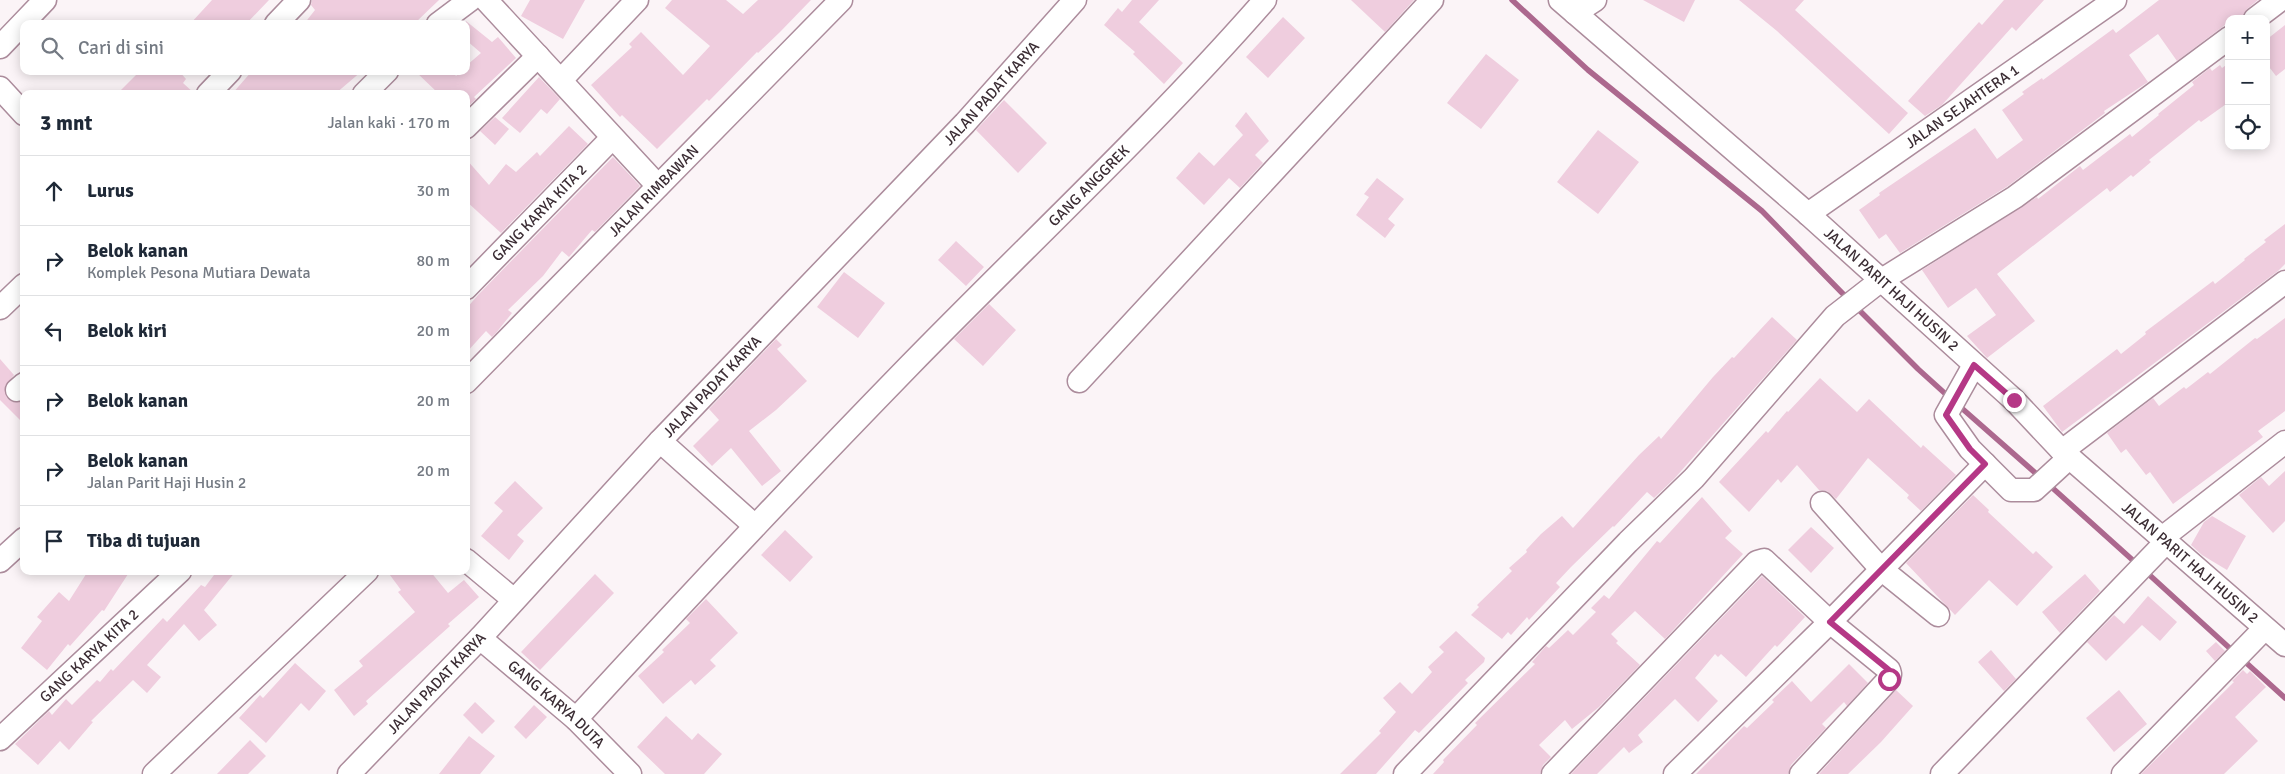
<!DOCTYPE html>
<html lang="id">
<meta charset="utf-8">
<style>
:root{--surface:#fff;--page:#f2f2f3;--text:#1f2937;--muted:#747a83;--line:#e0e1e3}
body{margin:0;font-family:Signika,sans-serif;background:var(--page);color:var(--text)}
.controls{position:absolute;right:15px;top:15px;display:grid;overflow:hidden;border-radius:10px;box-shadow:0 2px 12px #0003}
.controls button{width:45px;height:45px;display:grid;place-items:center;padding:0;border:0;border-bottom:1px solid var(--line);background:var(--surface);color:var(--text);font:25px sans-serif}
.stop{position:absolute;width:15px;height:15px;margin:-11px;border:4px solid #b53886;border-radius:50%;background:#fff}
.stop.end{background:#b53886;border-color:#fff;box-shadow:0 1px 5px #0008}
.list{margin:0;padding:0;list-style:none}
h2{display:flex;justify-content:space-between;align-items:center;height:65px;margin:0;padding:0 20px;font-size:21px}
h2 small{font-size:16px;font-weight:400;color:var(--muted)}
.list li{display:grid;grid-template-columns:32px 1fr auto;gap:15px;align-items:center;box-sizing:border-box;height:70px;padding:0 20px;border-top:1px solid var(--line)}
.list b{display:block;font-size:19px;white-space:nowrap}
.list p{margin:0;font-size:16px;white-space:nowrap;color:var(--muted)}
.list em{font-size:16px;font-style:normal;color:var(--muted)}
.icon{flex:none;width:28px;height:28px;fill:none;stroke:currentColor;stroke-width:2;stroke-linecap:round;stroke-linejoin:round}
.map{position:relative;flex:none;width:2285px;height:774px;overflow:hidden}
.search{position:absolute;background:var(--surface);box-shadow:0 2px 12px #0003;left:20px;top:20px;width:450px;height:55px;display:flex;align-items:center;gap:12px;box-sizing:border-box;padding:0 18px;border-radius:10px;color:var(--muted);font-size:19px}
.panel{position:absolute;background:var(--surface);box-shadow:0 2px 12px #0003;left:20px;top:90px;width:450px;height:485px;border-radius:10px}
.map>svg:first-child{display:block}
</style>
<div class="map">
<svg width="2285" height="774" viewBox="0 0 2285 774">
<rect width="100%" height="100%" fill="#fbf4f7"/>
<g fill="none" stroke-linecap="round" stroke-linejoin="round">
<path stroke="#ac688e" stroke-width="5.5" d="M1512,0l76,70 174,141 86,88
M1856,307l62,62 32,29
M1957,404l83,73
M2047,483l90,81
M2144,570l91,83
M2242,659l43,39"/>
</g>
<path fill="#efcdde" d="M212,0h57l-23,24h-56z
M312,0h127l-25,24h-110l11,-14 -4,-5z
M530,0h55l-22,39 -42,-23z
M672,0h54l17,14 15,-14h53l-31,32 -22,21 -1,-1 -48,49 -2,-2 -50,50 -35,-34 -2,2 -29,-32 41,-38 -3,-3 12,-12 42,43 27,-29 -45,-38z
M1132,0h27l-20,22 44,41 -19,21 -31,-30 2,-2 -31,-27 14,-17 4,4z
M1351,0h63l-29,32z
M1643,0h52l-11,22z
M1739,0h65l-9,10 113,103 -19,21 -112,-103z
M2004,0h40l-28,31 -4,-4 -70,78 -17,11 -17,-15 71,-79 3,3z
M2159,0h99l-11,9 -5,7 -3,3h-10v3l-52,39 -19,-27 -29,21 19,27 -44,29 1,2 -97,73 -108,67 -14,-19 -7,5 -20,-29 21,-15 -1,-2 96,-65 22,31 26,-19 -21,-30 22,-16 -2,-2 20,-14 1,2 70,-51 3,4z
M1283,17l22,21 -37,40 -22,-21z
M466,21l26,21 6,-5 18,21 -42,39 2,2 -10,9v-14h-27l-24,-23h37l4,5 5,-5h5v-5l15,-13 -15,-13z
M2285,25v44l-9,7 -10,-13v-23z
M1486,54l33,26 -38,49 -34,-26z
M2229,63v39l-28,20 -2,-2 -50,40 2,2 -18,15 -2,-2 -21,17 -3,-4 -110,86 38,47 -48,37 -20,-22 29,-21 -20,-27 -28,20 -26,-38 115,-73 1,2 42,-33 3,4 47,-36 2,3 27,-22 -1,-1 36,-29 -2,-3 18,-14 2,3 8,-6 2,3z
M140,71h39l7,8 -3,4 12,11h-78z
M252,71h110l-27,23h-103z
M539,77l21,22 -13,15 -6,-5 -21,24 -18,-15z
M1004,100l43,43 -29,30 -42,-43z
M1246,112l23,29 -14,14 8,8 -23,25 -11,-10 -25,27 -28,-27 23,-26 15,14 29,-31 -8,-9z
M495,117l14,12 -14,16 -15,-14z
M569,126l19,18 -87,89 -35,-32v-42l23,26 17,-21 10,8 21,-20 3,4z
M1598,130l41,32 -41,52 -41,-32z
M613,157l27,29 -45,46 -3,-2 -23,27 -7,-6 -19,25 -35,34 4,3 -16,20 -4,4 -6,-6 -20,22v-44l12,-14z
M1377,178l27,21 -16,20 7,6 -10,13 -29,-23 13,-18 -5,-3z
M2285,224v40l-7,7 -216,161 -19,-26 74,-57 4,5 25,-20 -1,-2 68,-51 2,3 30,-24 -1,-1 22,-17 -2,-2z
M956,241l28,26 -18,19 -28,-26z
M844,272l41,31 -27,35 -41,-31z
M989,304l27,26 -33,36 -29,-27z
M1772,317l25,23 -123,139 -20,19 -7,-6 -33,35 -1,-1 -42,41 -15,16 4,4 -31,33 -2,-3 -16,18 -3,-3 -6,7 -31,-24 8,-8 -2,-2 35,-34 -3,-3 18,-16 -1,-2 15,-16 21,-18 11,12 66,-73 20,-19 2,3 52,-62 19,-20 2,1z
M2285,318v93l-27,20 5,6 -90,67 -23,-32 -4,3 -20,-26 -5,4 -14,-20 46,-35 6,8 25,-19 2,2 22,-17 2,2 45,-36 2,1z
M776,339l6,6 -5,4 30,32 -31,29 -27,21 32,40 -19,15 -31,-38 -19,18 -19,-20 26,-26 -10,-11z
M0,359l14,16 -9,11 2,12 6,4 11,-1v23l-24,-24z
M1820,378l37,34 12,-13 52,49 2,-3 33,30 -35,36 -14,-13 2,-3 -41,-37 -32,41 -9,-8 -8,-1 -22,-25 -16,18 -3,-4 -29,33 -30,-30 47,-51 2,2 19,-22 1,1z
M2285,471v50l-12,12 -34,-38 22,-18 8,9z
M515,481l28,27 -26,27 7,6 -15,19 -28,-24 22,-25 -9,-8z
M1973,495l16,15 -1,2 45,42 3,-3 17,16 -36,39 -28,-26 -34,35 -49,-52z
M1702,497l30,34 -7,7 18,16 -78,85 -30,-28 -24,23 7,7 -2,2 24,22 -41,42 -27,22 -7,-9 -26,25 12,12 -8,8 -3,9h-107l11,-12 -1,-2 34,-35 -2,-2 60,-59 -3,-2 14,-16 3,2 19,-18 5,5 23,-23 -5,-4 13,-13 5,4 48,-58 3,2z
M2212,516l34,20 -19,34 -25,-15 -11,-10 13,-23z
M1811,527l23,21 -23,25 -23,-23z
M785,530l28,27 -23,25 -29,-27z
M88,571h42l-26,40 -2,-1 -32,36 -2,-2 -21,26 -26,-22 21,-27 -5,-4 22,-25 10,9z
M217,571h19l-32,39 13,15 -18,16 -15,-17 -37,41 14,12 -14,16 -14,-13 -42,41 2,1 -24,28 -9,-9 -22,24 -23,-21 34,-33 3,4 14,-16 6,6 25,-25 3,2 11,-13 2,2 50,-53 4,4 34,-37 4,2z
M387,571h43l18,22 16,-13 15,17 -31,27 2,2 -84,75 2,3 -14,12 -20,-26 29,-24 -4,-5 56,-49 -17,-20 3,-2z
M595,574l19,19 -74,77 -19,-18z
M2085,574l15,17 -40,42 -18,-21z
M1762,576l43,41 -28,30 -2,-2 -29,32 -25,-23 -3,3 -3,-3 -20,24 23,23 -20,21 -23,-23 -37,36 5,7 -14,11 -5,-6 -27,27h-26z
M2148,596l29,26 -17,19 -18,-16 -36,36 -19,-19 27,-27 10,9z
M706,599l32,34 -28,27 6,6 -21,19 -4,-5 -28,24 -25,-28 26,-24 -2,-2 28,-27 -4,-4z
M1456,631l29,27 -1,4 -19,18 3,3 -49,50 -4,-3 -39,44h-36l41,-41 -2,-2 17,-19 -13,-14 17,-16 12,12 20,-22 -4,-5 16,-15 -5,-5z
M2216,642l9,9 -10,10 -9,-10z
M1991,650l25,29 -12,12 -26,-29z
M295,663l31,28 -17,20 -8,-8 -35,40 -27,-25 21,-23 3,3z
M1849,664l19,19 -21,23 -3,-4 -22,22 4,4 -35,37 -3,9h-92l48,-48 3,2 27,-26 -2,-2 20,-19 19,21z
M2243,670l4,4 3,-3 16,16 -31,30 23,24 -34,33h-83l93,-92 -2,-1z
M1896,690l17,16 -32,36 -33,32h-29z
M2119,690l28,34 -33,28 -28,-34z
M475,702l20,19 -13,13 -19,-19z
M534,705l13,12 -21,22 -12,-12z
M666,716l26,24 6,-7 24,21 -18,20h-39l-28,-27z
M469,736l26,20 -15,18h-41z
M250,740l16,16 -18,18h-31z"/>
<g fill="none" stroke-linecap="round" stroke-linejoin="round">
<g stroke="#ac8c9c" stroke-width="25">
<g id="minor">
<path d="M486,0l172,186"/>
<path id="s1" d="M1560,0l248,214 206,186 48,51 223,194"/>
<path d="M1575,13l20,-13"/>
<path d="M2255,19l25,-19"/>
<path d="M276,24l23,-24"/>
<path d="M438,24l32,-24"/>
<path d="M0,47l45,-47"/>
<path d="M561,80l76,-80"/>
<path d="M0,88l24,26"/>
<path d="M208,94l22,-23"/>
<path d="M364,94l23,-23"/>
<path d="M466,127l72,-71"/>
<path id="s2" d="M1808,214l307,-214"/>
<path id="s3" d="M466,288l146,-150"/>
<path d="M0,308l24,-23"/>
<path d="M1974,365l-28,50 24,34 41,41h23l36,-33"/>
<path d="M1079,381l353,-381"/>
<path id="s4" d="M466,382l375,-382"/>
<path d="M17,390l7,-6"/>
<path d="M660,441l95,85"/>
<path d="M2062,451l223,-169"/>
<path d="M1822,503l59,66 57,46"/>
<path d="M2162,538l123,-96"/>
<path d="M466,560l48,40"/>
<path d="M0,561l24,-22"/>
<path id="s5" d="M480,638l96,81 54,55"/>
<path id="s6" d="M576,719c109,-119 220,-237 333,-353 119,-122 244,-238 356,-366"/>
<path id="s7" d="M0,739l180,-168"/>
<path d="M154,774l213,-203"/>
<path id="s8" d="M349,774l131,-136 180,-197 305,-318 110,-123"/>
<path d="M1405,774l223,-232 66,-64 141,-162 45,-35 135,-84 214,-159"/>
<path d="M1553,774l204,-212 7,-2 66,62 59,48 1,4 -1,5 -88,95"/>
<path d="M1675,774l155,-152 155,-158"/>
<path d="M1942,774l224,-232"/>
<path d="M2123,774l141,-145"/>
</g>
</g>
<use href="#minor" stroke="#fff" stroke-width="22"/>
</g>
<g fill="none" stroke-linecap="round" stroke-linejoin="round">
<path stroke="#b53886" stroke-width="6" d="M1889,679l1,-5 -1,-4 -59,-48 155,-158 -15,-15 -24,-34 28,-50 40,35"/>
</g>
<g text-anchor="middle" stroke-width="4" stroke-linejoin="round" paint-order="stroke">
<g font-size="15" fill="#3b2d34" stroke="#fff">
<text dy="5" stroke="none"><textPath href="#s8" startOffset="936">JALAN PADAT KARYA</textPath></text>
<text dy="5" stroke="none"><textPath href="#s2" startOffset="188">JALAN SEJAHTERA 1</textPath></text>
<text dy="5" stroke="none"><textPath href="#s6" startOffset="740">GANG ANGGREK</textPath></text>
<text dy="5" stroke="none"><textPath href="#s4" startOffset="268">JALAN RIMBAWAN</textPath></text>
<text dy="5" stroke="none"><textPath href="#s3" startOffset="105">GANG KARYA KITA 2</textPath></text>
<text dy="5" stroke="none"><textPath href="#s1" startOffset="440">JALAN PARIT HAJI HUSIN 2</textPath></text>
<text dy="5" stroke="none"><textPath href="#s8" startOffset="531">JALAN PADAT KARYA</textPath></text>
<text dy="5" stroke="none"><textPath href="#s1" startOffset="845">JALAN PARIT HAJI HUSIN 2</textPath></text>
<text dy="5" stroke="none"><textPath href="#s7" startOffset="122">GANG KARYA KITA 2</textPath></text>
<text dy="5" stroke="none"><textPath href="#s8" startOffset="126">JALAN PADAT KARYA</textPath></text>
<text dy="5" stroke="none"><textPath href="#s5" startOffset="101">GANG KARYA DUTA</textPath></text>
</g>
</g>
</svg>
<div class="controls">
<button>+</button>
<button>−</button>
<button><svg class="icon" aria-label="locate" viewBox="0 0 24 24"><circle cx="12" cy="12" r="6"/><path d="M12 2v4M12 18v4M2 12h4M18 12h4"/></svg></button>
</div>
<div class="stop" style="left:1889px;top:679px"></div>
<div class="stop end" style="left:2014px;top:400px"></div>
<div class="search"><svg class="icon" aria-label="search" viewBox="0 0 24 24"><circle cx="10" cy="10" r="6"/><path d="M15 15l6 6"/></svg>Cari di sini</div>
<section class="panel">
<h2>3 mnt<small>Jalan kaki · 170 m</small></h2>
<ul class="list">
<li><svg class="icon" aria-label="ahead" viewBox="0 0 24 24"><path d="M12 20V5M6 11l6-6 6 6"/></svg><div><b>Lurus</b></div><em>30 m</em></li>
<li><svg class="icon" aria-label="right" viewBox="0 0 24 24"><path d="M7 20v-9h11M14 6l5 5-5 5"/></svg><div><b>Belok kanan</b><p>Komplek Pesona Mutiara Dewata</p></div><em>80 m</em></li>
<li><svg class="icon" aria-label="left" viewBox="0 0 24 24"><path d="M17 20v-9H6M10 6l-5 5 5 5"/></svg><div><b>Belok kiri</b></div><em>20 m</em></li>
<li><svg class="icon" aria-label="right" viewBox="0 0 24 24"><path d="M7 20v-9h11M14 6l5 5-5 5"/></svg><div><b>Belok kanan</b></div><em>20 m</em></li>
<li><svg class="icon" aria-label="right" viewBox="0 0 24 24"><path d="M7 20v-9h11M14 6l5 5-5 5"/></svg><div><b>Belok kanan</b><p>Jalan Parit Haji Husin 2</p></div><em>20 m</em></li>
<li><svg class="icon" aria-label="arrive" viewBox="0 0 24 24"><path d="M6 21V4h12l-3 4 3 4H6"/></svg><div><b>Tiba di tujuan</b></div></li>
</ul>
</section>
</div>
